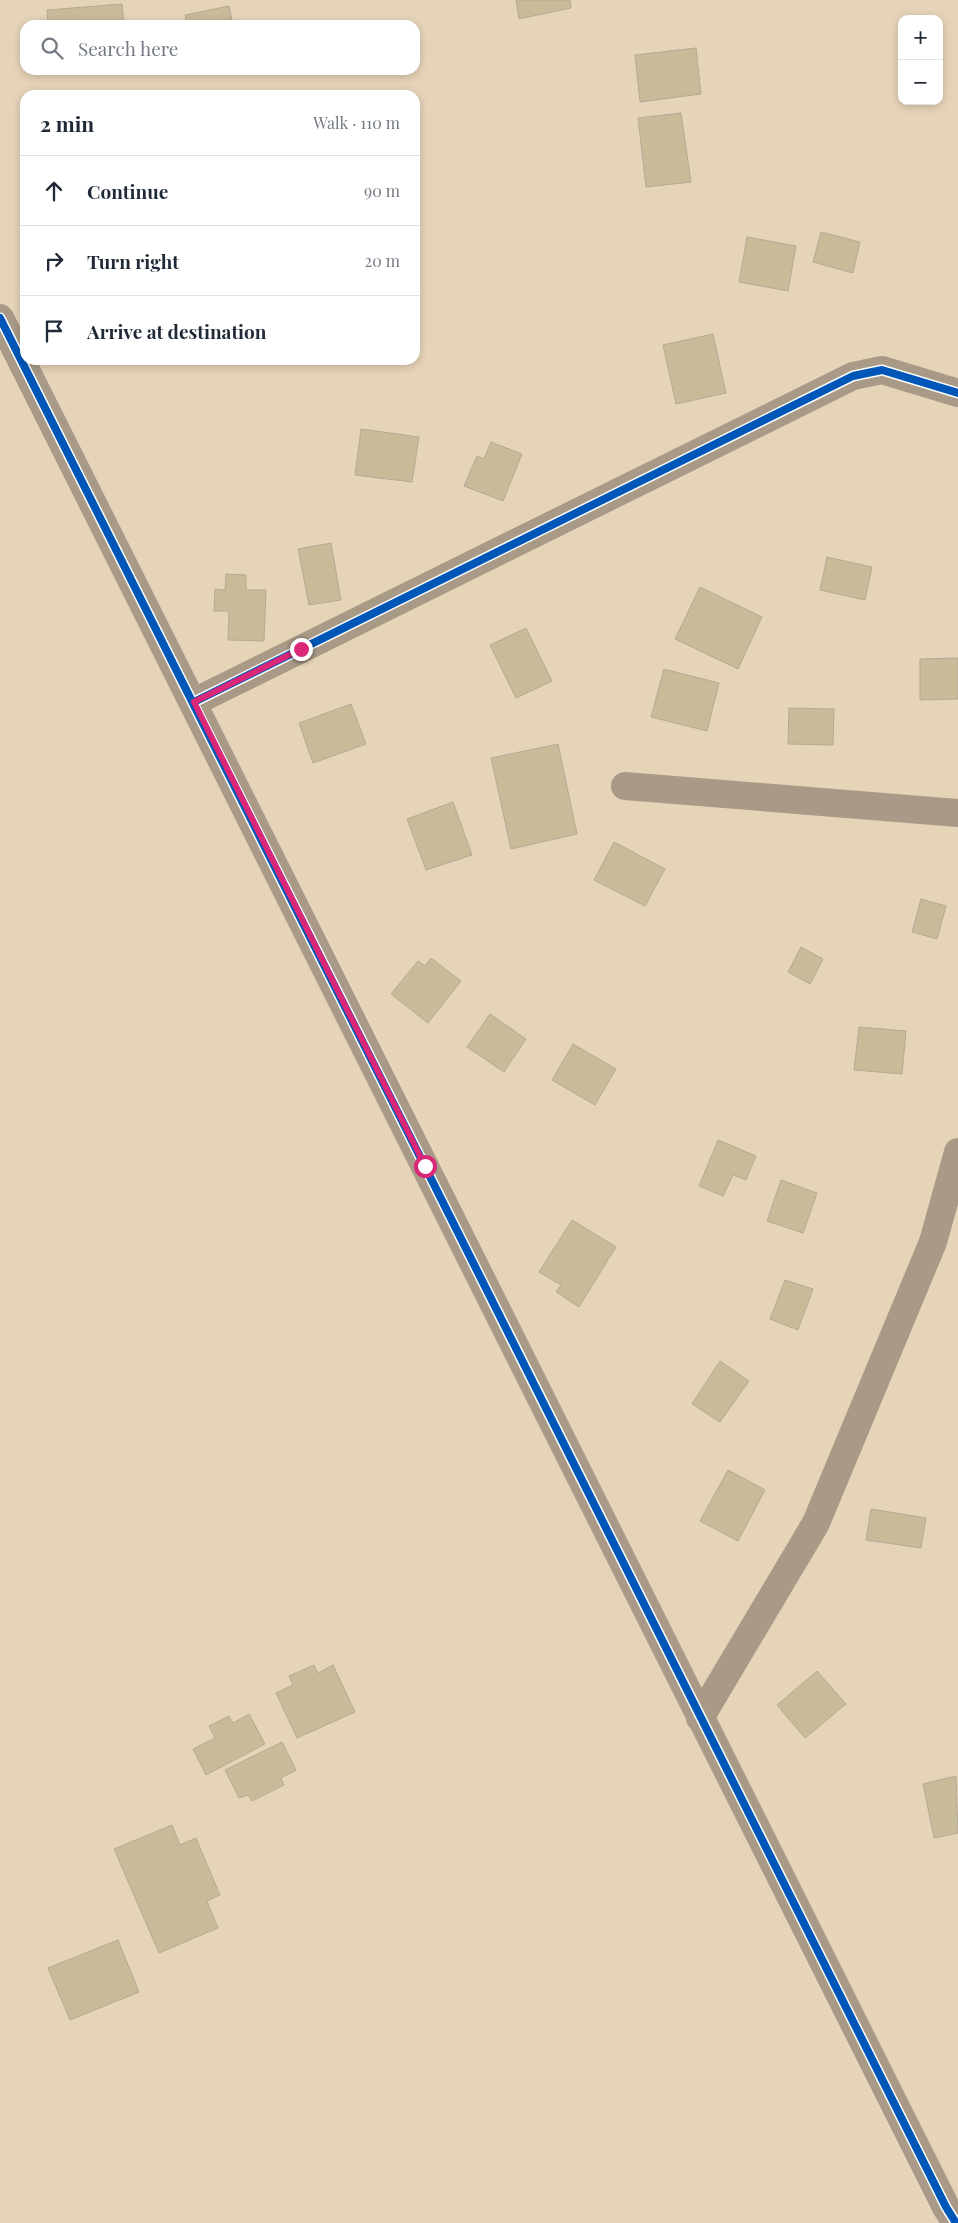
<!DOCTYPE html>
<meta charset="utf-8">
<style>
:root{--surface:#fff;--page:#f6f6f7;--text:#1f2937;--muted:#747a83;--line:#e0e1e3}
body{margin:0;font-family:"Playfair Display",serif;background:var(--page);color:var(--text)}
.controls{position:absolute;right:15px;top:15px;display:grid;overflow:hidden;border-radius:10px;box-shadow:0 2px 8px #0003}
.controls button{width:45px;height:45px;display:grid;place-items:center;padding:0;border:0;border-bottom:1px solid var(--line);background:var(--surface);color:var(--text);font:25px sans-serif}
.stop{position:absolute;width:15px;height:15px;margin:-11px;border:4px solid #db2777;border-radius:50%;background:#fff}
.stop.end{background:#db2777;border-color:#fff;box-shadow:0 1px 5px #0008}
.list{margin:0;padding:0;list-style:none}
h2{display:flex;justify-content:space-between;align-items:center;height:65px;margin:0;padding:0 20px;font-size:21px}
h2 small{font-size:16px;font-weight:400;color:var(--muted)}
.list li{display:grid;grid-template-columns:32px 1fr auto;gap:15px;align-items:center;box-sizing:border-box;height:70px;padding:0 20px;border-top:1px solid var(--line)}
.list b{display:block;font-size:19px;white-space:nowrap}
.list em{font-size:16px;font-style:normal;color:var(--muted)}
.icon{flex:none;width:28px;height:28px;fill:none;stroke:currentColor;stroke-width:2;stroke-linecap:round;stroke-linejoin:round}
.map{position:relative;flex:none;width:958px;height:2223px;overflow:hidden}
.search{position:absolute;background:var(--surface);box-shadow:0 2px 8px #0003;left:20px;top:20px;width:400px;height:55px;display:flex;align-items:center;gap:12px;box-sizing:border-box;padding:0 18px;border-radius:15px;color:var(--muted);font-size:19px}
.panel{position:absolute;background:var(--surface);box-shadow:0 2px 8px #0003;left:20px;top:90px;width:400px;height:275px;border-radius:15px}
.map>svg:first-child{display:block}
</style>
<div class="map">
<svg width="958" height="2223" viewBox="0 0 958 2223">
<rect width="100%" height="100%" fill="#e6d4b9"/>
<path fill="#c7bb9a" stroke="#b4aa94" d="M516,0h54l1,8 -52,11z
M122,4l2,21h-76l-1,-15z
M229,6l4,19h-46l-2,-10z
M696,48l5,46 -61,8 -5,-47z
M681,113l10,69 -45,5 -8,-69z
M821,232l39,10 -7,31 -40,-11z
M747,237l49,9 -8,45 -49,-9z
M713,334l13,59 -50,11 -13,-59z
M361,429l58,8 -7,45 -57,-7z
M491,442l31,12 -19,47 -39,-15 13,-30 7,3z
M331,543l10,57 -32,5 -11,-56z
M827,557l45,10 -7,33 -45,-10z
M226,574l20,1v15h20l-2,51 -36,-1 1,-29h-15l1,-22 10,1z
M700,587l62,30 -24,52 -63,-30z
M526,628l26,53 -36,17 -26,-53z
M958,658v41l-38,1v-41z
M664,669l55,14 -12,48 -56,-14z
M351,704l15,40 -53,19 -14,-40z
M789,708l45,1 -1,36 -45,-1z
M558,744l19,90 -66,15 -20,-91z
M453,802l19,53 -46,15 -19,-51z
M614,842l51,27 -20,37 -51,-26z
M921,899l25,7 -9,33 -25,-7z
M801,947l22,12 -13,25 -22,-12z
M431,958l30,23 -33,42 -37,-29 27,-33 7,5z
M490,1014l36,25 -22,33 -37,-25z
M859,1027l47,4 -4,43 -48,-4z
M573,1044l43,25 -21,36 -43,-25z
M718,1140l38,16 -10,24 -13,-5 -10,21 -24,-10z
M781,1180l36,13 -14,40 -36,-12z
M572,1220l44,27 -37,60 -23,-15 5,-7 -22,-13z
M785,1280l28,9 -15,41 -28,-11z
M720,1361l29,20 -29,41 -28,-18z
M728,1470l37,20 -27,51 -38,-20z
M871,1509l55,9 -5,30 -55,-8z
M314,1665l4,8 15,-8 22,47 -58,26 -21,-45 17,-8 -4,-9z
M817,1671l29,33 -41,34 -28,-33z
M249,1714l16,30 -59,31 -13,-26 22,-11 -6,-12 20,-10 4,7z
M282,1742l14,28 -15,8 3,7 -32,16 -4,-6 -9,3 -14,-28z
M956,1776l2,57 -24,5 -11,-54z
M172,1825l8,20 16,-7 24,57 -13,6 11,27 -59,25 -45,-104z
M118,1940l21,52 -69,28 -22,-52z"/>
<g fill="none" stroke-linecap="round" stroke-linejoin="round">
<path stroke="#a89a86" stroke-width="28" d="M0,318l946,1889 10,16
M194,702l659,-326 29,-6 76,23
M625,786l333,27
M700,1718l116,-195 117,-281 25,-90"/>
<g stroke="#fdfdfd" stroke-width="11">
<path id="cycleway" d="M0,318l946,1889 10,16
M194,702l659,-326 29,-6 76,23"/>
</g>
<use href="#cycleway" stroke="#0057b8" stroke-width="8"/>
</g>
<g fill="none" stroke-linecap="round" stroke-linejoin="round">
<path stroke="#db2777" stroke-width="6" d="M301,649l-107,53 231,464"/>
</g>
</svg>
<div class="controls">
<button>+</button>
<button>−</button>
</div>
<div class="stop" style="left:425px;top:1166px"></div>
<div class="stop end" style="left:301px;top:649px"></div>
<div class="search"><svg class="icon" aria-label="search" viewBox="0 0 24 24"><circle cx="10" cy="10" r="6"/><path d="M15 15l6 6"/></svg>Search here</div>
<section class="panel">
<h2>2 min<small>Walk · 110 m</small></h2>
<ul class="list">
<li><svg class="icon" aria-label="ahead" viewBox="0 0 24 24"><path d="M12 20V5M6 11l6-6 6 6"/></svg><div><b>Continue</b></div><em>90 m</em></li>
<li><svg class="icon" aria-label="right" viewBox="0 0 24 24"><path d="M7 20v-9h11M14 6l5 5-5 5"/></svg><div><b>Turn right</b></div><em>20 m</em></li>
<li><svg class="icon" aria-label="arrive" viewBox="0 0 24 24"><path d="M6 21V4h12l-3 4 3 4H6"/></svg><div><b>Arrive at destination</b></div></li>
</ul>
</section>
</div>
